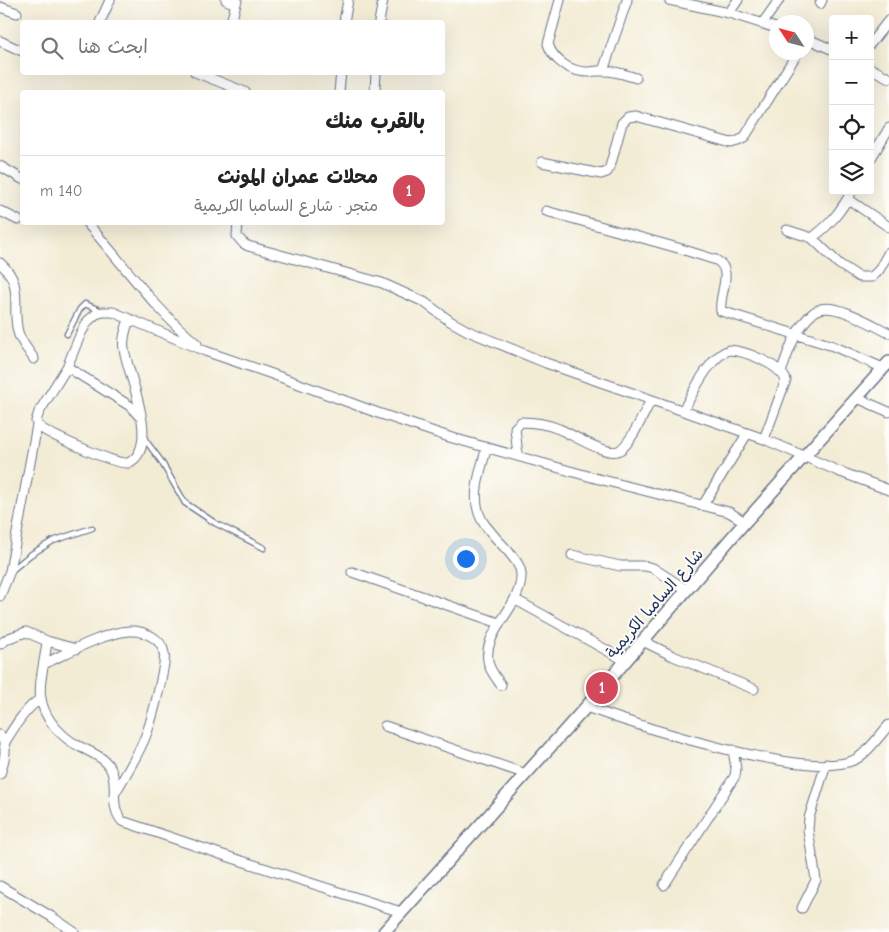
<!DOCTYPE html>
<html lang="ar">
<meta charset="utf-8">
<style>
:root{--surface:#fff;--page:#f6f6f6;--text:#222;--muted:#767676;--line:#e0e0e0;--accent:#d1495b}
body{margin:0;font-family:"Comic Neue","Playpen Sans Arabic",sans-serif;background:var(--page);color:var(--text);direction:rtl}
.controls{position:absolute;right:15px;top:15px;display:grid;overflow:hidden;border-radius:5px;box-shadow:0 5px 20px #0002}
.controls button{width:45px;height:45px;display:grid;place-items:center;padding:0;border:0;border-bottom:1px solid var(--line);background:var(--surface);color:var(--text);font:25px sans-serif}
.compass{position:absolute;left:769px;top:15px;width:45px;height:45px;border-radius:50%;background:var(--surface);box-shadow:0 5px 20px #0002;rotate:306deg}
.you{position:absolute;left:465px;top:558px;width:18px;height:18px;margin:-12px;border:4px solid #fff;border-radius:50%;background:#1a73e8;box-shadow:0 0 0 8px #1a73e833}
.badge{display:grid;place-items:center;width:32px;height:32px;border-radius:50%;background:var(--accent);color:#fff;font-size:16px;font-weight:700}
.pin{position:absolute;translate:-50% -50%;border:2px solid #fff;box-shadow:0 1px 5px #0006}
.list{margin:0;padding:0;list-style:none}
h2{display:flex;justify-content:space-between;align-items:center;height:65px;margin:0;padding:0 20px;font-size:21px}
h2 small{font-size:16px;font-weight:400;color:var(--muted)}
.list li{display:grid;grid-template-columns:32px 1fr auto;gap:15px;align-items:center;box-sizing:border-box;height:70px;padding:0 20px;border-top:1px solid var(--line)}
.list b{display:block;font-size:19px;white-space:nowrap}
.list p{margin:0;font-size:16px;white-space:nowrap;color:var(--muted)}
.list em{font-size:16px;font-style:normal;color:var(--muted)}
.icon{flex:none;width:28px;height:28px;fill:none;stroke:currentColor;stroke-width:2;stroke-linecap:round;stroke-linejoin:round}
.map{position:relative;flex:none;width:889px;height:932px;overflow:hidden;direction:ltr}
.search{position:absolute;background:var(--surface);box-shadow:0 5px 20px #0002;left:20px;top:20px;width:425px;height:55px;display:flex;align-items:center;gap:12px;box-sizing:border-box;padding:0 18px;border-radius:5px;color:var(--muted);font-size:19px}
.panel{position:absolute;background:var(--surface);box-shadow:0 5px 20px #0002;left:20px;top:90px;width:425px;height:135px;border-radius:5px;direction:rtl}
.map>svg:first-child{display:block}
</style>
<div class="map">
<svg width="889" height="932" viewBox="0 0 889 932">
<rect width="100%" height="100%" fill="#fdfcf7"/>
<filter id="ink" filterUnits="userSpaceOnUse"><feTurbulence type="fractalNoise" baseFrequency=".02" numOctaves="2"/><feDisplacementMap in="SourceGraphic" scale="10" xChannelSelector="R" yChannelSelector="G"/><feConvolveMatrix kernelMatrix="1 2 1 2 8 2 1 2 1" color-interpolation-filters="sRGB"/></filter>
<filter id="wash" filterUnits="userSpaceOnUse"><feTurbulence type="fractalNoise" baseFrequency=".0096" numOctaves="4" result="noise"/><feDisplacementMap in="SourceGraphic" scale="20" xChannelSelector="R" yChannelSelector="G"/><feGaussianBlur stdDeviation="1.12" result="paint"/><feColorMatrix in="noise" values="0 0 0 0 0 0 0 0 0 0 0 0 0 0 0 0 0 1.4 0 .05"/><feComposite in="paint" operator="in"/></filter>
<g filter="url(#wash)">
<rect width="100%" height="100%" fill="#f3ecd5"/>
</g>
<g filter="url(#ink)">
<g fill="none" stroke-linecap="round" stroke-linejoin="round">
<g stroke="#677188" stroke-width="7">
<path id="lane" d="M67,334l13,-25 5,-5 17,7
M143,437l18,24 24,42 30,20 49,25
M11,571l19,-16 23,-14 39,-13"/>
</g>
<g stroke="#677188" stroke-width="11">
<path id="street" d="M226,0l10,4
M560,0l-12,44c5,16 21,27 38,28 6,0 13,-2 19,-1 11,0 21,4 31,7
M669,0l60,13 47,15
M820,4l2,-4
M0,7l17,6
M729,13l9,-13
M100,22l10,-22
M231,22l6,-22
M344,22l4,-22
M379,22l4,-22
M762,24l17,-24
M806,38l27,12
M0,41l22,10
M870,44l19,-24
M870,68l19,10
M603,71l24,-71
M195,72l50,20
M339,92l2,-20
M375,92l1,-20
M870,160l19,-32
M542,162l59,12 6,-2 3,-5 12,-44 6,-6 8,-1 95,27 7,-2 6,-3 54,-86
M0,166l22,13
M848,199l41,28
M0,211l18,9
M546,211l132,37 38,12c19,10 2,35 5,51l112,35 50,22
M86,222c37,41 68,87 111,122
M238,222l-1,14 6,7 5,3 134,37 42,19 26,19 18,10 78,32 218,76 74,32 51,19
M787,230l25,8c19,-14 29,-27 40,-47
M812,238l27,26 20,13h13l7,-7 10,-18
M0,263c25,22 11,41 18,69 2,9 11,19 16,27
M129,319c-3,10 -7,20 -5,30 4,26 38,99 4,114 -12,2 -75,-27 -87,-35 -4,-3 -3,-3 -5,-7l3,-9 28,-45 14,-34 7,-12 8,-7 7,-2h10l92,39 67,23 106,39 71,24 146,41 134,34 16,10
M67,367l63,39 11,12
M781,372c5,-13 9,-27 16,-39 5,-8 12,-19 21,-23 17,-8 55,15 71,23
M857,398l32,14
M683,411c10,-18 26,-54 46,-61 17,1 50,14 57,30l-22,59
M487,447c-7,25 -19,55 -2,78 7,9 15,18 23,26 5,7 13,14 13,23 2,33 -42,59 -32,91 2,7 8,14 12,20
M518,456l-3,-28 6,-6c13,0 26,2 38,7 13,5 49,29 61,21 12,-8 24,-37 31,-50
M703,505l44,-71
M572,555l48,11h25l8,2 34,22
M352,572l147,51
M0,596l10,-25 27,-146
M516,600l110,61
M47,641c-3,33 -17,56 7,85 7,8 13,14 23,19 10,6 26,11 32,21 11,16 -1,39 13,55l98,33 181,58
M643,641l30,15 81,33
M0,644l9,-6 17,-6 21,9 29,8
M44,664c23,-11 59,-31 85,-33 14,-1 33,7 35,22 2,9 -2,18 -3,27 -4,18 -8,37 -15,55 -8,21 -21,40 -32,60
M586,707c50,18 222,74 268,53 12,-5 26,-25 35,-35
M385,726l141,48
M0,735c9,13 4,25 0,39
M5,742c10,-16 19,-32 35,-43
M664,885l71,-109 1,-7 -3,-19
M0,886l52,31 22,15
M802,908l14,-28 -8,-50 1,-12 17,-54"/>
</g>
<g stroke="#677188" stroke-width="14">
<path id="secondary" d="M384,932l202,-225 159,-185 144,-160"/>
</g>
<use href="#lane" stroke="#fff" stroke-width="4.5"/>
<use href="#street" stroke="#fff" stroke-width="9"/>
<use href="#secondary" stroke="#fff" stroke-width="11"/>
</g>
</g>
<g text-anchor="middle" stroke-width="4" stroke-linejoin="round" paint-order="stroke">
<g font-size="16" fill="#1b2f5e" stroke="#fdfcf7">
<text transform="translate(654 603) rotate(-49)" y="6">شارع السامبا الكريمية</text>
</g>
</g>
</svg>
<div class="controls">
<button>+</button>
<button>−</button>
<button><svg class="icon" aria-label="locate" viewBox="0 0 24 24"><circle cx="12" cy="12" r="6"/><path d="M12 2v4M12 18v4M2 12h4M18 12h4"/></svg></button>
<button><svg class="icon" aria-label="layers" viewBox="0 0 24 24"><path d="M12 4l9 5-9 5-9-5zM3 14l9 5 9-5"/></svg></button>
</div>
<svg class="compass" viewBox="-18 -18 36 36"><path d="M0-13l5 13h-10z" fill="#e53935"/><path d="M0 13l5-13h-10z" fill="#767676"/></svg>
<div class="you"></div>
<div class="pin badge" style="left:602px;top:688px">1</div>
<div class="search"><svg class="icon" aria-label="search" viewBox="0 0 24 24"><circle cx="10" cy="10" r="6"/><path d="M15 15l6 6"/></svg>ابحث هنا</div>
<section class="panel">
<h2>بالقرب منك<small></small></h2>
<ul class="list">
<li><span class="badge">1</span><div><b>محلات عمران المونث</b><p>متجر · شارع السامبا الكريمية</p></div><em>140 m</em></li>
</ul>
</section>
</div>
